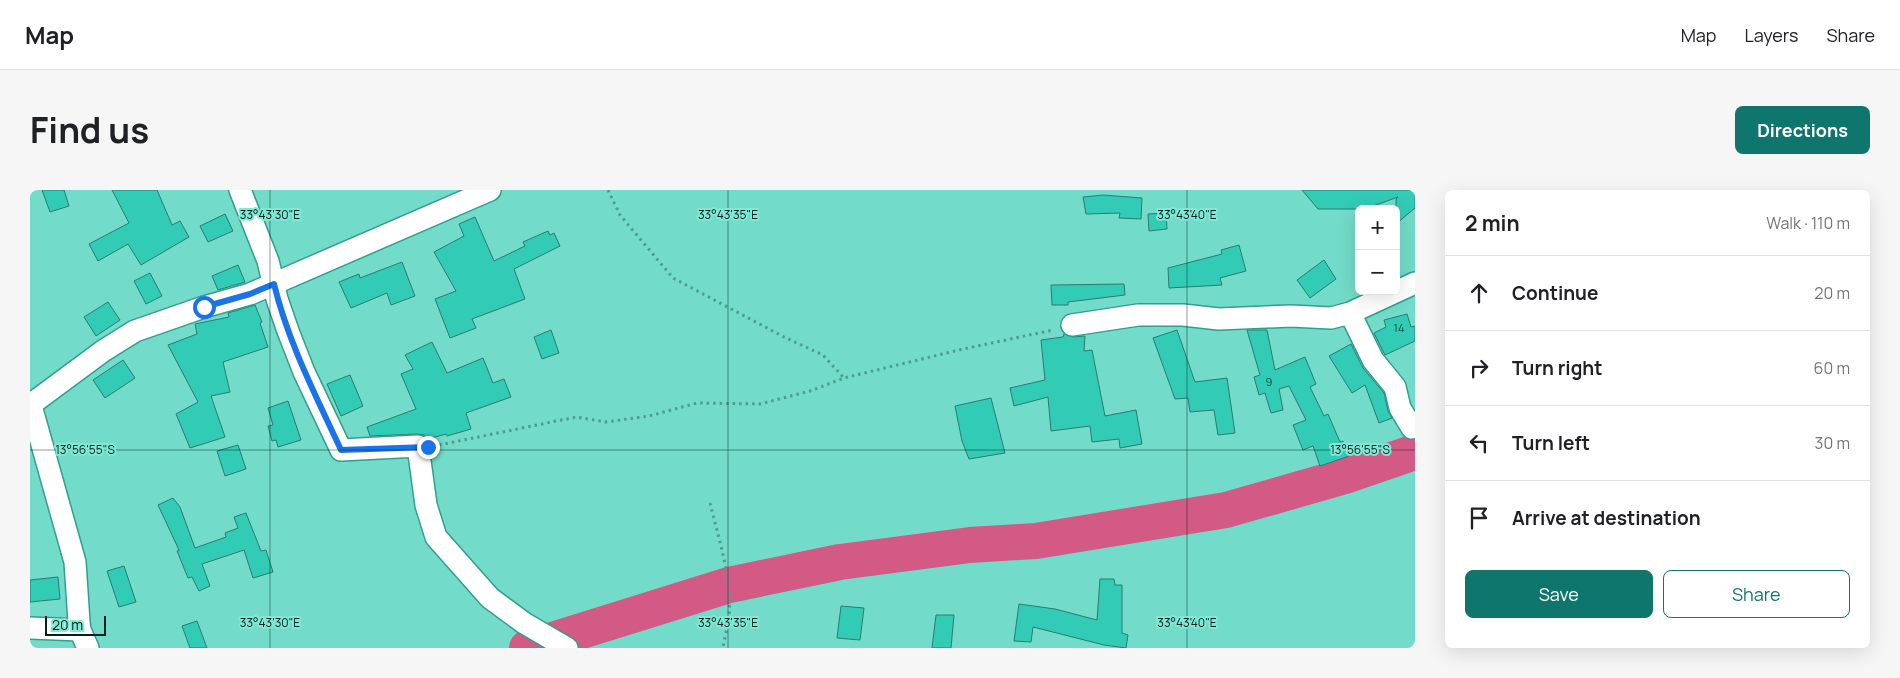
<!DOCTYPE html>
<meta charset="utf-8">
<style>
:root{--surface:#fff;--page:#f6f6f6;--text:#202124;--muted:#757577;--line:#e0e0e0;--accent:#0f766e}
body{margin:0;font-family:Manrope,sans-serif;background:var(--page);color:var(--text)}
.controls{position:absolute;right:15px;top:15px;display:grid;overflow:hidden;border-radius:8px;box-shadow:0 5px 20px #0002}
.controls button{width:45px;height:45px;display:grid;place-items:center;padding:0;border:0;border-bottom:1px solid var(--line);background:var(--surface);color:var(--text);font:25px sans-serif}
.scale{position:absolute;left:15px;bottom:12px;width:61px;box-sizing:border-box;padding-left:5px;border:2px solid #01221d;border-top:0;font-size:14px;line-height:18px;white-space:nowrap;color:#01221d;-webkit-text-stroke:4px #81e8d6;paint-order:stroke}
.stop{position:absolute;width:15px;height:15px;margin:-11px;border:4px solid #1a73e8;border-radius:50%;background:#fff}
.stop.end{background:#1a73e8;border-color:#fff;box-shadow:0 1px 5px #0008}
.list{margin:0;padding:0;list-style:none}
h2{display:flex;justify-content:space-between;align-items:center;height:65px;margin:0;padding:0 20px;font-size:21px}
h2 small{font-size:16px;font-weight:400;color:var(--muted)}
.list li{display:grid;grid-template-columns:32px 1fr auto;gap:15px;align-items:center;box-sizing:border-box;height:75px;padding:0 20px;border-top:1px solid var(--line)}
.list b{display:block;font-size:19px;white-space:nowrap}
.list em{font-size:16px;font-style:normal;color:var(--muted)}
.actions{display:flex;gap:10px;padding:15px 20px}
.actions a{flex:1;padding:11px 0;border:1px solid var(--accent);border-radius:8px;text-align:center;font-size:18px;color:var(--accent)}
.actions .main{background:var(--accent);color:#fff}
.icon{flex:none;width:28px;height:28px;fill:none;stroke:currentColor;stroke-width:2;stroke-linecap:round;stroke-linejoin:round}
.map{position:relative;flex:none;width:1385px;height:458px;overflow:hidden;border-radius:8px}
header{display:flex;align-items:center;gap:30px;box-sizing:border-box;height:70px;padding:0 25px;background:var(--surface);border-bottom:1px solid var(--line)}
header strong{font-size:24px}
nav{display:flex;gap:28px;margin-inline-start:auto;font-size:18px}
.intro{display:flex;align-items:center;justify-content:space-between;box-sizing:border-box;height:120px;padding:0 30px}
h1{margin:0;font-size:35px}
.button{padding:12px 22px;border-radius:8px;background:var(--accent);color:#fff;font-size:18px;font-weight:700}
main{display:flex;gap:30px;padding:0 30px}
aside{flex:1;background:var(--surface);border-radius:8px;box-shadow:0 5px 20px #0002}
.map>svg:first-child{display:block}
</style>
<header>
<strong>Map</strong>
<nav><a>Map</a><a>Layers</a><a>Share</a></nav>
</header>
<div class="intro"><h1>Find us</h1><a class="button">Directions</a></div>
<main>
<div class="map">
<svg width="1385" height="458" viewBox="0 0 1385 458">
<rect width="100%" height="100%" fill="#73dbc9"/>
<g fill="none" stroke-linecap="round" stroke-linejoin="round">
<path stroke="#d35a84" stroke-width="36" d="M497,458l202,-63 111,-23 130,-17 66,-4 190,-31 119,-34 70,-24"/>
</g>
<path fill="#32cbb5" stroke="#2b7c70" d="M12,0h22l5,16 -19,6z
M82,0h45l15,35 8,-4 9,16 -48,28 -13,-21 -30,17 -9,-17 40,-21z
M1272,0h113v18l-19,16v-25l2,-2 -33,12h-47z
M1073,5l39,3 -1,21 -22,-1 1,-5 -34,1 -3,-17z
M1136,23l1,16 -18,2 -1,-17z
M195,24l8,17 -25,11 -8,-16z
M445,27l19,44 31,-15 -2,-4 25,-11 2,4 4,-2 6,13 -46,23 11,30 -53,20 4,9 -26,10 -15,-39 21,-8 -22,-39 30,-16 -5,-12z
M1209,55l7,26 -26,7 2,7 -53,3 -1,-20 54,-14 -1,-4z
M1294,70l12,19 -26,19 -13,-18z
M372,72l13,34 -24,9 -4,-12 -36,15 -12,-26 20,-8 1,4z
M208,75l7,17 -27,8 -6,-14z
M120,83l12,23 -16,8 -12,-23z
M1094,94l1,11 -57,7v3h-16l-1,-20z
M78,112l12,18 -24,16 -12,-19z
M225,115l7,17 -2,1 8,24 -45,15 7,30 -19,4 14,41 -35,11 -14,-34 22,-12 -30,-57 29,-11 -2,-10 34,-7 -1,-4z
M1377,124l4,13 4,-1v15l-30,14 -11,-22 12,-6 -2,-7z
M521,140l8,23 -17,6 -8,-22z
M1147,140l18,52 32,-4 8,55 -17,2 -4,-25 -24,2 -2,-14 -13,1 -22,-61z
M1217,140h20l8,40 30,-13 11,27 -6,3 14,29 4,-2 12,28 3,-1 6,15 -29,10 -7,-20 -10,4 -10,-25 13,-5 -17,-34 -10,3 4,21 -12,3 -6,-20 -6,2 -5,-18 6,-2z
M1034,144l9,3 12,-1 -1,15 8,-1 13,66 31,-6 6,34 -22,4 -1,-9 -27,3 -2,-16 -39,5 -3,-34 -34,9 -4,-18 35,-8 -4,-40 22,-3z
M402,152l15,31 36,-15 10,25 11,-4 7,18 -45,16 5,16 -24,7 -1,-2 -18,5 -4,-4 -7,-1 -47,2 -3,-9 49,-18 -15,-35 12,-5 -8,-14z
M1321,154l12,24 21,25 4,18 4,7 -13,5 -14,-38 -13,8 -23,-37z
M93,170l12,18 -30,20 -12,-18z
M320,185l13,31 -22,10 -14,-32z
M961,208l14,55 -36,6 -7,-18 -7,-35z
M258,211l13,39 -23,7 -2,-7 -4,1 -4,-15 5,-1 -5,-17z
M208,255l8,24 -21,7 -8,-25z
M143,308l7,9 15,41 31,-11 -1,-4 13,-5 -4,-11 12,-4 15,38 5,-1 7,22 -20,6 -9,-28 -42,14 8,22 -11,5 -7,-14 -4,1 -11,-27 2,-1 -21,-45z
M94,376l12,36 -17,5 -12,-36z
M28,387l2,22 -30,3v-22z
M1070,389h14l1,6h7v48l6,2 -2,13 -22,-3 -71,-18 -2,15 -17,-1 5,-37 36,5 42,11z
M811,416l23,2 -4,32 -23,-2z
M906,425h18l-3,33h-19z
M167,431l10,27h-17l-8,-22z"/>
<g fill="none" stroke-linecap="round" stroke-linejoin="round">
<g stroke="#309f8e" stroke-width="24">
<path id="minor" d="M210,0l28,71 9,38 11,32 16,41 37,78 77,-4 8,59 10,32 54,61 34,25 43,25
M1320,123l23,47 22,27 5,21 12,20
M1042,135l66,-10h45l36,4 72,-3 40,2 19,-5 65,-30
M0,212l45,160 4,60 1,8 8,18
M0,215l73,-54 32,-20 69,-24 46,-13 240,-104
M0,438l50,2"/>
</g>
<path stroke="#4e9e90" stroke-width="3" stroke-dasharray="2.5 4" stroke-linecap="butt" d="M578,0l12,25 53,63 111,59 39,18 21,23
M409,255l137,-28 30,5 43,-6 48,-13 63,1 50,-13 34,-13 119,-29 90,-19
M680,313c9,37 22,75 19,114 -1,11 -5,21 -6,31"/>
<use href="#minor" stroke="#fff" stroke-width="21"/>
</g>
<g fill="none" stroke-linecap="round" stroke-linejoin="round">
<path stroke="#1a73e8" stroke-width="6" d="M174,117l46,-13 24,-10c14,58 42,112 67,166l87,-3"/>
</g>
<path fill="none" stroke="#01221d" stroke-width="1" stroke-opacity="0.45" d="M240,0v458M698,0v458M1157,0v458M0,260h1385"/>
<g text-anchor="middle" stroke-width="4" stroke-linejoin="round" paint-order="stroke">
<g font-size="11" fill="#0d4c43">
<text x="1369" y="142">14</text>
<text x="1239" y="196">9</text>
</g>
</g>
<g font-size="12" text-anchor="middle" fill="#01221d" stroke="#81e8d6" stroke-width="4" stroke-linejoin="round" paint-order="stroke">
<text x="240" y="29">33°43'30"E</text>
<text x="698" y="29">33°43'35"E</text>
<text x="1157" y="29">33°43'40"E</text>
<text x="55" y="264">13°56'55"S</text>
<text x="1330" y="264">13°56'55"S</text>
<text x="240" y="437">33°43'30"E</text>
<text x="698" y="437">33°43'35"E</text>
<text x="1157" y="437">33°43'40"E</text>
</g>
</svg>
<div class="controls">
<button>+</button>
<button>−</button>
</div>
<div class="scale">20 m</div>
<div class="stop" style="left:174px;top:117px"></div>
<div class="stop end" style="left:398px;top:257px"></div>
</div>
<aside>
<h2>2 min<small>Walk · 110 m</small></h2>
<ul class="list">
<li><svg class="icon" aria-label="ahead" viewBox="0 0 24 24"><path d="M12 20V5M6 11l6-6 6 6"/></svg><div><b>Continue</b></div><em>20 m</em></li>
<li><svg class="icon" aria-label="right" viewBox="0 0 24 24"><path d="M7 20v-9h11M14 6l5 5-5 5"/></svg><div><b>Turn right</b></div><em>60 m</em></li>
<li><svg class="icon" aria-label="left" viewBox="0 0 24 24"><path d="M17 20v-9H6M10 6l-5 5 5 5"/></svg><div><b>Turn left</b></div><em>30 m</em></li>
<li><svg class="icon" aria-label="arrive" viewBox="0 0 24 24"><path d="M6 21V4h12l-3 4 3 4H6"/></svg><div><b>Arrive at destination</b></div></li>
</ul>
<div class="actions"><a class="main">Save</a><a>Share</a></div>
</aside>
</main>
